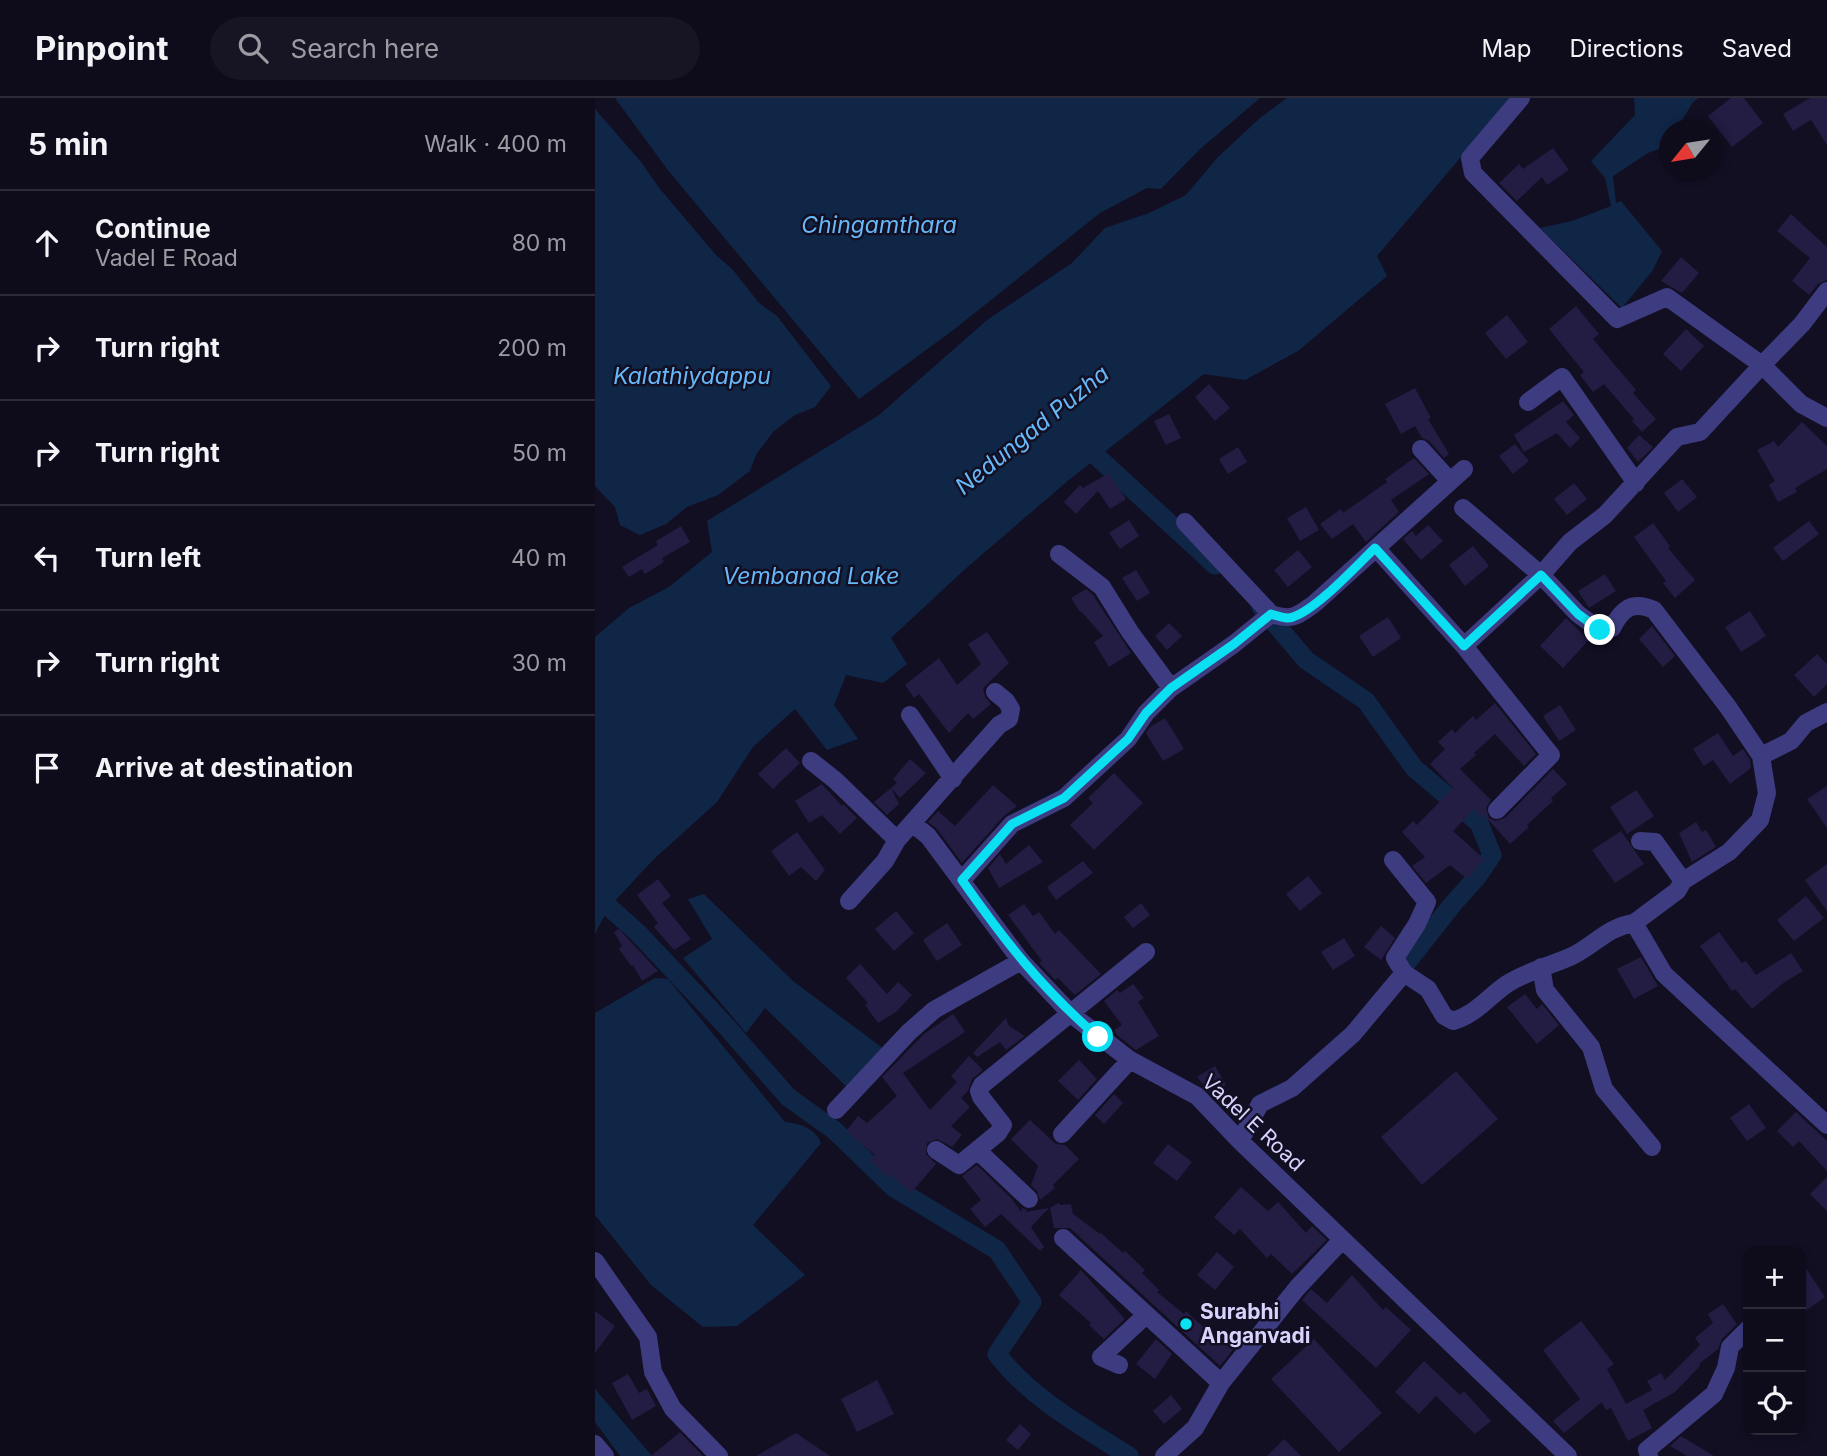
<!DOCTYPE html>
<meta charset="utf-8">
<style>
:root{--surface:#0e0b1a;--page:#171423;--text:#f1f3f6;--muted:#9b9ba2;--line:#2e2b39}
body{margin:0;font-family:Inter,sans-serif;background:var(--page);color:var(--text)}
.controls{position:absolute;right:21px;bottom:21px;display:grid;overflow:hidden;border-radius:14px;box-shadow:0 4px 10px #0003}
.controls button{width:63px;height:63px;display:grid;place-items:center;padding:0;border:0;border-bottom:2px solid var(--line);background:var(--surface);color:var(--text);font:35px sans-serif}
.compass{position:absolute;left:1064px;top:21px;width:63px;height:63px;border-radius:50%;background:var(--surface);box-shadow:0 4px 10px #0003;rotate:240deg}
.stop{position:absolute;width:21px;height:21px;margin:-16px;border:5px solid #0be0f2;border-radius:50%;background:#fff}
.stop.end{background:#0be0f2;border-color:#fff;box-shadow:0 2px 7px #0008}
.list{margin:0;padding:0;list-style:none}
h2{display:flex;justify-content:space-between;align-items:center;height:91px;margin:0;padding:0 28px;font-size:30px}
h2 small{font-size:23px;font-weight:400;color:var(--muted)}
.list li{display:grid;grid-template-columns:46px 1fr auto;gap:21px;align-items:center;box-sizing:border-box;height:105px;padding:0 28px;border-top:2px solid var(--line)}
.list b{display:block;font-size:26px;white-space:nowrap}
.list p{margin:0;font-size:23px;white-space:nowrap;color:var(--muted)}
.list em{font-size:23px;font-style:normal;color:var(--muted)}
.icon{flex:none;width:38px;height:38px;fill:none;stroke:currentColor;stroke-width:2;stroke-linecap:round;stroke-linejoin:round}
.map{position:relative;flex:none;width:1232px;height:1358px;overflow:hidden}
header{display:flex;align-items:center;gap:42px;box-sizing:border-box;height:98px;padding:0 35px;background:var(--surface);border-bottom:2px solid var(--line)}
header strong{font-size:33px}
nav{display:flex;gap:38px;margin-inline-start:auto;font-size:24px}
.search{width:490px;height:63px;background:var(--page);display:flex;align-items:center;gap:18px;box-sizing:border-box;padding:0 24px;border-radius:38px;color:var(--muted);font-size:26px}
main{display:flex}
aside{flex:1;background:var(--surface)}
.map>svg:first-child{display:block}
</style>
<header>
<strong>Pinpoint</strong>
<div class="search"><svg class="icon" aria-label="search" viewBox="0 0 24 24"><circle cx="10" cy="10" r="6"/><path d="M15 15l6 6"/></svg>Search here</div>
<nav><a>Map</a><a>Directions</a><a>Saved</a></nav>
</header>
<main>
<aside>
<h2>5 min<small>Walk · 400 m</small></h2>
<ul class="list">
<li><svg class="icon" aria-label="ahead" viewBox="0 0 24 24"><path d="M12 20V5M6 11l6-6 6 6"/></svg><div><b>Continue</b><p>Vadel E Road</p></div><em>80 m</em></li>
<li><svg class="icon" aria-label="right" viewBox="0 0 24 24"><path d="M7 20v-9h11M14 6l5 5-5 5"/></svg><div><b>Turn right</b></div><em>200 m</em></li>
<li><svg class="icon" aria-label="right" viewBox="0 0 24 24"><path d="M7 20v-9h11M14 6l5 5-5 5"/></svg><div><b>Turn right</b></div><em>50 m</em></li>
<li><svg class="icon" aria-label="left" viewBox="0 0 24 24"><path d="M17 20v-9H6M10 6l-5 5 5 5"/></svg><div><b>Turn left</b></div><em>40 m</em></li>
<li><svg class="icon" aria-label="right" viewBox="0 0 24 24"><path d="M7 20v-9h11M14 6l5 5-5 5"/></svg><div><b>Turn right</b></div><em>30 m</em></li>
<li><svg class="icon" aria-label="arrive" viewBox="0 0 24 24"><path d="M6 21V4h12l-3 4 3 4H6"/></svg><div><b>Arrive at destination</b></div></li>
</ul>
</aside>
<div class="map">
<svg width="1232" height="1358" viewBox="0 0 1232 1358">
<rect width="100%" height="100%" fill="#120f23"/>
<path fill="#102647" d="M20,0h645l-61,52 -38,39 -14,-1 -47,25 -148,118 -93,68 -192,-230z
M692,0h224l-134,158 10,20 -89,75 -53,29 -41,-6 -134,105 -106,91 -73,68 16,26 -24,19 -37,-8 -12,30 24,34 -31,11 -32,-41 -42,38 -36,55 -63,57 -45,48 -14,27v-297l34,-29 40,-21 43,-35 -5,-31 172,-106 108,-95 85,-57 33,-35 44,-15 37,-18 32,-38 42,-39z
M1039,0h65l-6,4 -16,27 -8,1v11l-2,5 -19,7 -35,23 3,27 5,-2 41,50 -9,19 -31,38 -82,-80 32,-7 39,-15 -6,-28 -14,-17 44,-46z
M0,11l46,53 19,27 56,66 17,15 26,33 18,13 54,70 -16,21 -20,8 -21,16 -17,22 -7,18 -32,24 -31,12 -21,17 -26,11 -20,-10 -5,-18 -20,-21z
M109,796l89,87 95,71 -35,41 -88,-85 -19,25 -63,-75 29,-19 -24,-40z
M60,880l13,1 117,143c16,2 30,6 36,21l-68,82 52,50 -68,51 -34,1 -52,-42 -56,-70v-202z
M0,1291l57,67h-32l-25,-34z"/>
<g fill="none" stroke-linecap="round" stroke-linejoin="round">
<path stroke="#102647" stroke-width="19" d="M485,343l135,124
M666,509l45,53 60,41 48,67 65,55 13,32 -15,22 -25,28 -45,57
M14,809l29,26 87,92 63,72 46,33 59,57 104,63 35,52 -35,52c32,43 87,74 132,102"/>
</g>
<path fill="#231c43" d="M1136,0h13l19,25 -31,24 -24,-31z
M1215,0h17v47l-16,-25 -18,11 -10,-17z
M958,50l16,22 -22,15 -5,-8 -25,24 -18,-18 20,-19 4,5z
M1196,116l36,33v33l-9,4 -9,11 -17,-14 18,-23 -33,-27z
M1086,159l18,16 -17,20 -21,-12z
M981,208l23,28 -6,5 43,51 -3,3 23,26 -14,13 -10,-11 2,-2 -30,-35 -11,8 -13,-17 4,-3 -35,-43z
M912,217l21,27 -22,17 -21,-26z
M1091,231l18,17 -23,25 -18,-17z
M614,286l21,24 -15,13 -20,-24z
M820,290l16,30 -3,1 21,35 -5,4 -15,-17 -7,-3 -7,-12 -14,8 -16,-30z
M968,303l11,14 -8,7 14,16 -10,10 -13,-15 -33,19 -10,-17z
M574,316l12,24 -15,7 -12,-24z
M1207,324l25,24v23l-32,19 2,4 -19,10 -9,-17 6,-4 -18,-31 17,-9 4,6z
M1044,337l14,12 -15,15 -11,-14z
M920,346l14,17 -16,13 -14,-18z
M643,349l9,15 -19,12 -9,-15z
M819,360l15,16 -38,26 8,12 -33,30 -13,-18 -21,15 -12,-15 21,-15 2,4 44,-31 -2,-3z
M514,375l17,26 -16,10 -12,-18 -22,23 -12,-12 16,-17 3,3z
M1087,381l15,18 -19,15 -14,-19z
M979,385l13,16 -20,16 -13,-16z
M711,409l13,23 -19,11 -13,-23z
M534,422l10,16 -19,13 -11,-16z
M1214,423l10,13 -36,27 -10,-13z
M1058,425l17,23 -2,2 27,32 -20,18 -12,-15 3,-2 -32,-44z
M833,427l15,16 -22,19 -18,-21 9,-8 4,5z
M86,428l9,16 -28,16 2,4 -19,12 -3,-5 -13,8 -7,-10 36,-22 -2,-4z
M878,448l16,20 -24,20 -16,-21z
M703,452l14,17 -24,20 -14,-17z
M541,472l14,23 -13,8 -15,-23z
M1010,476l11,17 -27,17 -11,-17z
M491,491l7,6 38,58 -22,14 -15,-25 9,-6 -22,-25 -1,1 -9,-14z
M1155,513l16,25 -25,16 -16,-25z
M793,519l13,21 -28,19 -14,-21z
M971,520l23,22 -26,28 -23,-22z
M574,525l13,13 -15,14 -12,-14z
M1057,528l23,30 -12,11 -24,-28z
M392,534l22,31 -26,25 2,9 6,7 -18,15 -5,-6 -19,20 -30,-39 -5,4 -9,-13 34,-27 18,27 24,-21 -13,-20z
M1222,556l10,10v20l-13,13 -20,-22z
M900,605l41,51 -12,12 -29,-32 -21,19 2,2 -16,14 31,31 -5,8 3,10 6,3 10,-3 48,-49 14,15 -16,14 2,3 -26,24 2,2 -19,17 -26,-29 -2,2 -8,-8 -21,22 31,28 -17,20 -17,-14 -24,18 -14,-17 13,-9 -23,-25 11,-11 4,4 36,-37 -23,-24 15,-15 -7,-7 14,-13 3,4 18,-17 3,4z
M965,607l16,25 -17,11 -16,-25z
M570,620l19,31 -21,12 -17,-28 4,-6z
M1123,635l15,23 10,-7 7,11 1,8 -21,16 -17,-24 -9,6 -11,-17z
M191,650l14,15 -27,26 -15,-15z
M315,661l16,14 -26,25 -9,-10 8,16 -12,11 -13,-13 23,-19 -4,-4z
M519,675l29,30 -49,47 -24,-25 23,-22 -5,-5z
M227,686l20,22 1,-2 14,14 -17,16 -18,-19 -13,8 -14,-22z
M398,687l24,21 -13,10 -42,47 -25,-34 -9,-7 10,-11 17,15z
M1232,688v42l-20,-29z
M1041,692l18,26 -27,18 -17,-27z
M1101,724l6,10 4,-2 10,17 -24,15 -13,-29z
M1026,733l23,33 -29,19 -23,-33z
M202,734l28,38 -9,11 -15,-14 -12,9 -18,-25z
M434,747l14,17 -44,26 -11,-20 12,-14 6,10z
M488,763l10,12 -37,27 -9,-13z
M1232,766v47l-22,-31z
M713,778l14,17 -22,18 -14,-17z
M63,781l13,17 -9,7 29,36 -17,11 -20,-23 4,-4 -21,-28z
M1211,798l18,22 -30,23 -17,-21z
M546,805l9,12 -17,13 -9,-11z
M429,806l9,12 6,-4 16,22 4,-4 42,44 -26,21 -17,-17 -3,2 -16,-17 3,-2 -34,-46z
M301,813l18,22 -20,18 -19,-22z
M352,825l15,22 -25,16 -14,-21z
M786,828l14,12 -14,22 -17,-13z
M24,831l25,27 14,15 -16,10 -9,-16 -2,1 -12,-17 3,-3 -8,-14z
M1124,834l23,31 4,-2 10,14 35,-22 12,18 -21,13 -30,25 -17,-20 -3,2 -32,-45z
M749,840l11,18 -22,14 -12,-18z
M1046,859l17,29 -24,13 -17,-30z
M265,866l27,30 11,-12 14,13 -16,17 -18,11 -13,-18 3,-2 -22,-25z
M538,886l11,14 -6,4 21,34 -23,14 -18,-14 -4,-6 8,-5 -18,-24 13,-11 3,3z
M930,896l12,15 5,-5 17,21 -22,19 -30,-37z
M358,916l12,18 -62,41 27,37 27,-28 -6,-6 18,-20 14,14 -11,9 -4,12 -7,7 9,9 -19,19 11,9 -10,12 -15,-8 -10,4 -1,11 10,10 -25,29 -21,-19 -2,3 -18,-17 5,-5 -29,-24 12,-15 9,7 30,-27 -15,-19 42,-43z
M411,920l3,8 16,10 -19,14 -6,-8 -23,15 -4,-4z
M484,962l18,19 -19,21 -20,-19z
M620,968l11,19 -15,9 -14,-17z
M861,973l42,48 -76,66 -41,-48z
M519,996l9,9 -19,21 -9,-9z
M1154,1006l17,24 -19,13 -17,-23z
M1201,1014l31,29v30l-28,-30 -6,6 -16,-16z
M435,1022l26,24 9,1 14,14 -26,26 2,3 -15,12 -3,-9 -6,-6 7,-19 -27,-27z
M573,1046l24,18 -15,19 -24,-18z
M382,1067l35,34 9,13 1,-4 5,2 -2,2 24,-4 -18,19 13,20 -4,4 -39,-37 -16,13 -15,-18 11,-9 -19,-24z
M1232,1079v34l-17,-17z
M646,1089l27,24 10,-9 28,31 6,-7 15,14 -35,34 -21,-20 -4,4 -27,-29 -6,6 -20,-18z
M463,1105l3,2 10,-1 2,10 27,20 1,-1 22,20 2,-2 20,19 -3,3 17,17 -2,2 27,22 2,-3 30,28 10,-11 14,13 -20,25 -150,-138h-16l-4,-20z
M622,1154l17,15 -19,23 -18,-15z
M1206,1163l24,36 -24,17z
M486,1172l44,49 -21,20 -15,-14 2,-2 -32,-28z
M757,1177l31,35 3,-3 25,23 -35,38 -74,-68 9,-11 16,14z
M1128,1206l14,20 -15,15 -4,10 -19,15 1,2 -25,26 -32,18 9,18 -24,13 -17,-33 -5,2 -4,-8 -38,31 -11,-12 27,-22 -37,-49 38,-29 33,43 -7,5 19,35 26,-14 -5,-9 14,-8 4,7 35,-35 -5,-7 18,-15 -5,-9z
M0,1213l20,15 -20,27z
M561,1241l16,15 -17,25 -19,-15z
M719,1241l68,74 -43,39 -68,-73z
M829,1263l36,34 4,-4 27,30 -16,13 -39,-38 -17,18 -24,-22z
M33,1276l11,19 8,-4 9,17 -24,14 -20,-37z
M282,1282l17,34 -37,18 -16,-33z
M576,1297l11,14 -18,15 -11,-13z
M425,1326l11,10 -13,16 -12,-10z
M85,1334l23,24h-52z
M201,1335l34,23h-74z
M1086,1338l33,20h-27l-17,-10z
M689,1341l17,17h-34z"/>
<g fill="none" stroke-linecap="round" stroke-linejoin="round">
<path stroke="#3d3c80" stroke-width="18" d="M926,0l-51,60 3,15 144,146 50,-22 95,68 40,-41 25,-33
M933,304l34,-25 74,106
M826,351l29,32
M868,410l78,67 29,-33 35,-27 72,-78 23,-5 62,-67 39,39 26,14
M590,424l86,92c22,7 26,2 43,-10l150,-135
M781,450l88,98 77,-71 37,39 22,16 12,-2c10,-19 20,-28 42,-18l74,97 33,49
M464,456l43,33 28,45 41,56
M869,548l87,109 -54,55
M315,617l43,64
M216,663l24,19 62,60
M318,726l15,12 93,125 50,53 59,46 67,36 43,45 328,315
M1045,743l15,1 28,39
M798,762l34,42 -10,22 -22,34 9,15
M367,782l50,-56 52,-26 64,-59 18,-26 25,-25 63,-44 37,-30
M254,803l36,-40 12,-21 102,-115 10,-6 2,-10 -5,-8 -11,-9
M1039,825l43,-32 6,-10 46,-29 31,-32 7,-27 -6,-37 30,-15 15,-18 21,-11
M946,869l4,23 46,57 13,42 48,58
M241,1012l73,-78 25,-22 87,-49
M467,1036l68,-74
M645,1043l20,-37 32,-16 61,-54 51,-61 24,16 16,27 9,5c22,-6 35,-24 54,-37 20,-13 43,-18 65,-28 23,-11 35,-29 62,-33l30,51 163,151
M341,1052l23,15 39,-32 5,-8 -22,-28 -2,-6 3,-6 164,-133
M382,1052l52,49
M468,1140l158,145
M524,1267l-18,-8 45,-42
M0,1346l10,12
M569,1358l31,-28 26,-45 76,-95 45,-48
M1054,1358l-2,-6 67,-56 12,-26 4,-21 18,-18"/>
<path stroke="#3d3c80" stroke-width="18" d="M0,1163l53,76 5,35 20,37 46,47"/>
</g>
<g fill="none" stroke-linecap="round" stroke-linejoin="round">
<path stroke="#0be0f2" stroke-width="9" d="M503,939c-56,-48 -94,-97 -136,-157l50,-56 52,-26 64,-59 18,-26 25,-25 63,-44 37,-30c8,2 15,6 22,3 24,-8 63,-51 82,-69l89,98 77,-71 37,39 22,16"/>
</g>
<circle fill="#0be0f2" stroke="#120f23" stroke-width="2.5" cx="591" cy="1226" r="7"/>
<g text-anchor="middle" stroke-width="5" stroke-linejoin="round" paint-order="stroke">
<g font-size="21" fill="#d7d3fd" stroke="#120f23">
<text transform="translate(658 1025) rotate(43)" y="7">Vadel E Road</text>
</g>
<g font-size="21" font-weight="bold" fill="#d7d3fd" stroke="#120f23" text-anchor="start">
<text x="605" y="1221">Surabhi<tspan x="605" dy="24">Anganvadi</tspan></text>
</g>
<g font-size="23" font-style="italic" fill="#66b8f8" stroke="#120f23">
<text x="284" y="135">Chingamthara</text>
<text x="97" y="286">Kalathiydappu</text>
<text transform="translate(437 332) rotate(-39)" y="8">Nedungad Puzha</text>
<text x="216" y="486">Vembanad Lake</text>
</g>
</g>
</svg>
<div class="controls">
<button>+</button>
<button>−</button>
<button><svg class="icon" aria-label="locate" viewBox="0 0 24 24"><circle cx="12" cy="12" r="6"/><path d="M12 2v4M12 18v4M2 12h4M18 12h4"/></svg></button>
</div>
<svg class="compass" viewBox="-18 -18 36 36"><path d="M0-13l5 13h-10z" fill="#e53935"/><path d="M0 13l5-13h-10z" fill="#9b9ba2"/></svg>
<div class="stop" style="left:503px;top:939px"></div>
<div class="stop end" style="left:1005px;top:532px"></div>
</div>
</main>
